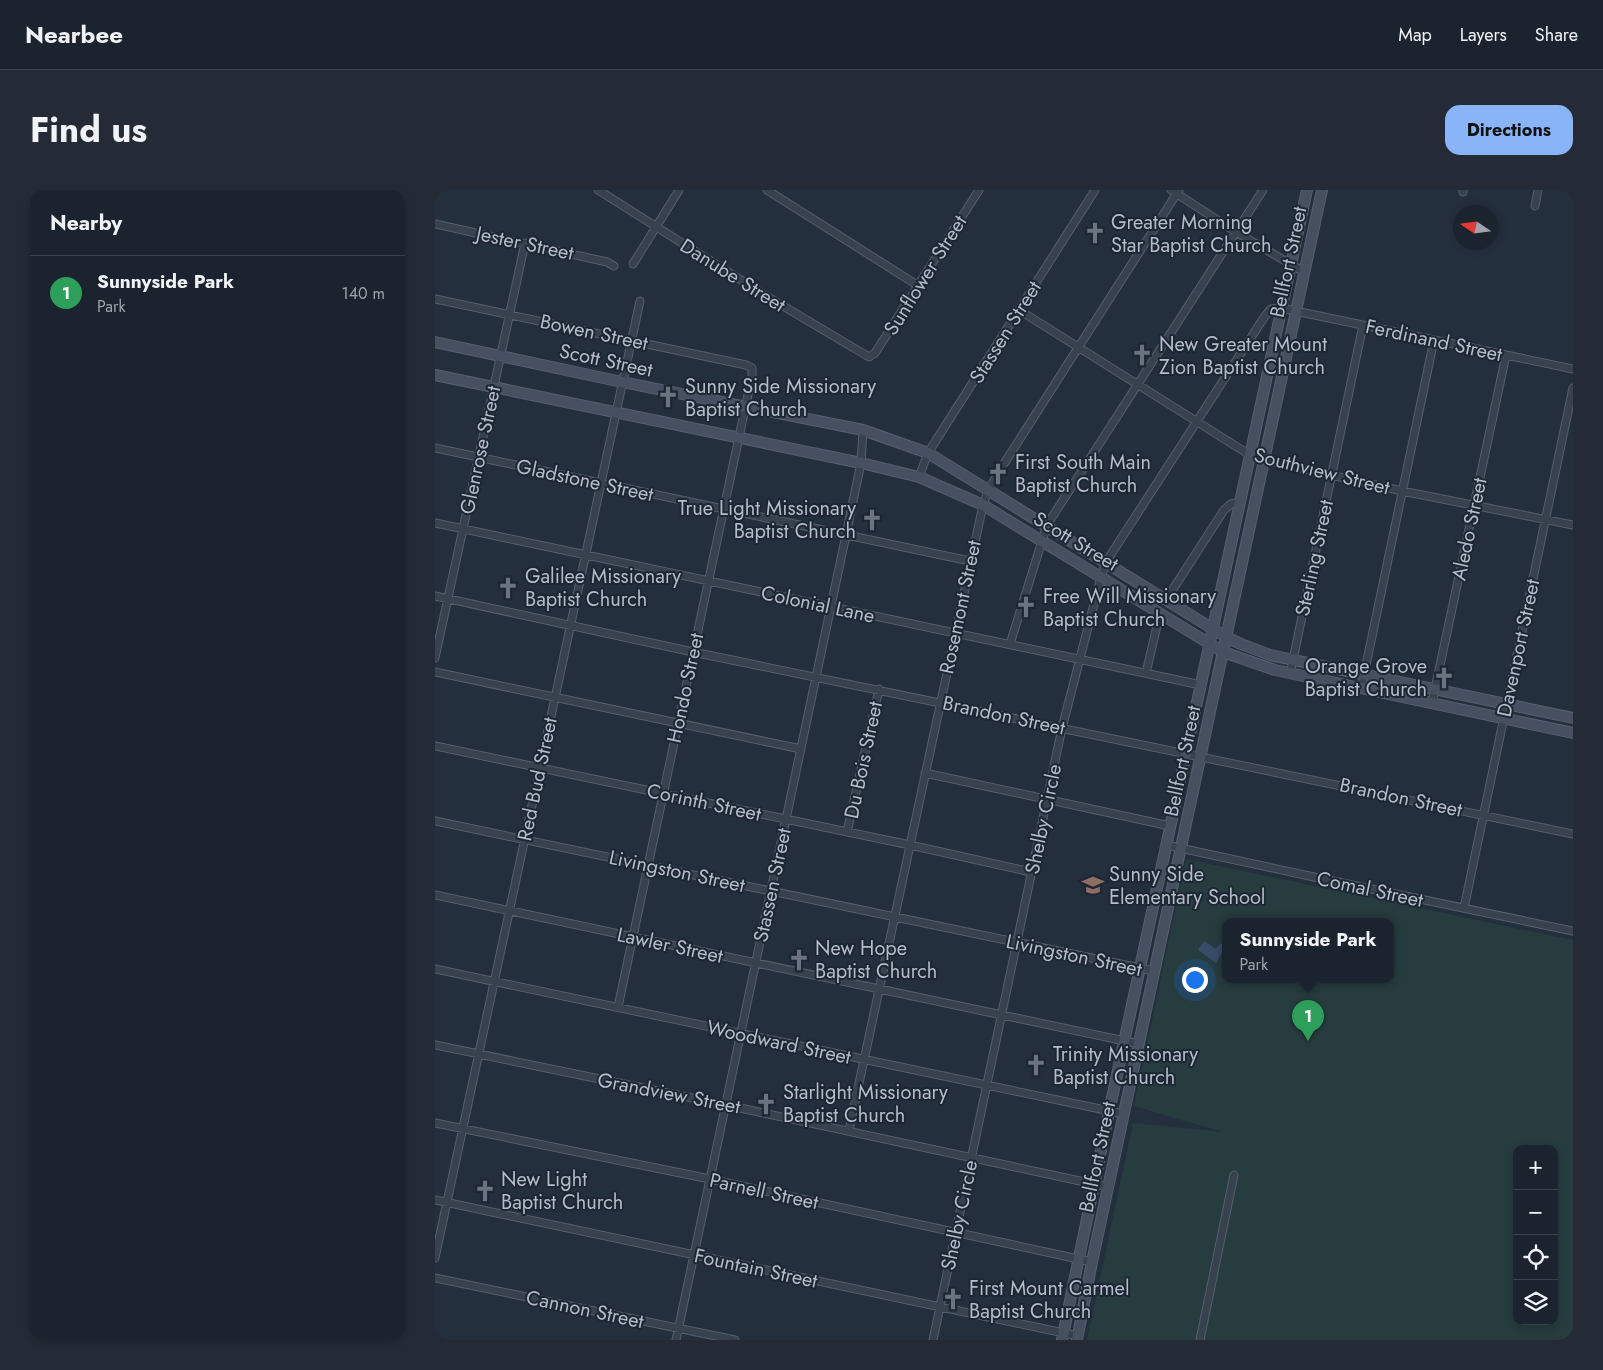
<!DOCTYPE html>
<meta charset="utf-8">
<style>
:root{--surface:#1b232e;--page:#242b36;--text:#f1f3f6;--muted:#a0a4aa;--line:#39404a;--accent:#8ab4f8}
body{margin:0;font-family:Jost,sans-serif;background:var(--page);color:var(--text)}
.controls{position:absolute;right:15px;bottom:15px;display:grid;overflow:hidden;border-radius:10px;box-shadow:0 2px 8px #0003}
.controls button{width:45px;height:45px;display:grid;place-items:center;padding:0;border:0;border-bottom:1px solid var(--line);background:var(--surface);color:var(--text);font:25px sans-serif}
.compass{position:absolute;left:1018px;top:15px;width:45px;height:45px;border-radius:50%;background:var(--surface);box-shadow:0 2px 8px #0003;rotate:283deg}
.you{position:absolute;left:759px;top:789px;width:18px;height:18px;margin:-12px;border:4px solid #fff;border-radius:50%;background:#1a73e8;box-shadow:0 0 0 8px #1a73e833}
.badge{display:grid;place-items:center;width:32px;height:32px;border-radius:50%;background:var(--accent);color:#fff;font-size:16px;font-weight:700}
.pin{position:absolute;translate:-50% -41px;filter:drop-shadow(0 1px 2px #0008)}
.pin::after{content:'';position:absolute;top:26px;width:18px;height:15px;background:inherit;clip-path:polygon(0 0,100% 0,50% 100%)}
.popup{position:absolute;left:787px;top:728px;width:172px;height:65px;box-sizing:border-box;display:grid;place-content:center;border-radius:10px;background:var(--surface);filter:drop-shadow(0 1px 4px #0005);font-size:16px;white-space:nowrap;color:var(--muted)}
.popup b{font-size:19px;color:var(--text)}
.popup::after{content:'';position:absolute;left:50%;top:100%;margin-left:-10px;border:10px solid transparent;border-top-color:var(--surface)}
.list{margin:0;padding:0;list-style:none}
h2{display:flex;justify-content:space-between;align-items:center;height:65px;margin:0;padding:0 20px;font-size:21px}
h2 small{font-size:16px;font-weight:400;color:var(--muted)}
.list li{display:grid;grid-template-columns:32px 1fr auto;gap:15px;align-items:center;box-sizing:border-box;height:75px;padding:0 20px;border-top:1px solid var(--line)}
.list b{display:block;font-size:19px;white-space:nowrap}
.list p{margin:0;font-size:16px;white-space:nowrap;color:var(--muted)}
.list em{font-size:16px;font-style:normal;color:var(--muted)}
.icon{flex:none;width:28px;height:28px;fill:none;stroke:currentColor;stroke-width:2;stroke-linecap:round;stroke-linejoin:round}
.map{position:relative;flex:none;width:1138px;height:1150px;overflow:hidden;border-radius:15px}
header{display:flex;align-items:center;gap:30px;box-sizing:border-box;height:70px;padding:0 25px;background:var(--surface);border-bottom:1px solid var(--line)}
header strong{font-size:24px}
nav{display:flex;gap:28px;margin-inline-start:auto;font-size:18px}
.intro{display:flex;align-items:center;justify-content:space-between;box-sizing:border-box;height:120px;padding:0 30px}
h1{margin:0;font-size:35px}
.button{padding:12px 22px;border-radius:15px;background:var(--accent);color:#111;font-size:18px;font-weight:700}
main{display:flex;gap:30px;padding:0 30px}
aside{flex:1;background:var(--surface);border-radius:15px;box-shadow:0 2px 8px #0003}
.map>svg:first-child{display:block}
</style>
<header>
<strong>Nearbee</strong>
<nav><a>Map</a><a>Layers</a><a>Share</a></nav>
</header>
<div class="intro"><h1>Find us</h1><a class="button">Directions</a></div>
<main>
<aside>
<h2>Nearby<small></small></h2>
<ul class="list">
<li><span class="badge" style="background:#2e9e5b">1</span><div><b>Sunnyside Park</b><p>Park</p></div><em>140 m</em></li>
</ul>
</aside>
<div class="map">
<svg width="1138" height="1150" viewBox="0 0 1138 1150">
<rect width="100%" height="100%" fill="#242f3e"/>
<path fill="#263c3f" fill-rule="evenodd" d="M751,669l387,81v400h-486l46,-217 90,9 -89,-26zM790,732h166v58h-166zM1082,959h37v172h-37z"/>
<path fill="#394c67" d="M769,751l12,8 4,-6 5,4 -9,16 -18,-13z"/>
<g fill="none" stroke-linecap="round" stroke-linejoin="round">
<g stroke="#565f6c" stroke-width="9">
<path id="street" d="M163,0l165,104 106,63 6,-4 104,-163
M332,0l150,95
M736,0l65,42 68,40
M1028,2v-2
M1100,16l3,-16
M0,34l172,38 7,4
M198,74l46,-74
M0,109l311,66 6,3v8l-134,631
M584,120l231,145 14,5 138,31 171,34
M0,258l535,113
M484,287l9,-24 167,-263
M0,333l766,162
M0,406l258,56 880,182
M731,410l58,-90 7,-6 9,-2
M575,454l37,-119 216,-335
M0,468l90,-415
M0,482l366,77
M711,483l14,-60
M855,484l73,-349
M926,499l73,-349
M997,513l74,-348
M0,556l475,99 121,27
M490,583l245,53
M0,631l719,150
M412,642l32,-143
M731,655l148,32 259,54
M0,705l704,149
M1029,718l109,-520
M0,779l689,145
M0,855l291,60 382,82
M0,933l275,56 382,83
M414,940l134,-625 6,-16 11,-19 179,-280
M0,1010l643,136
M0,1068l205,-957
M0,1088l300,62
M241,1150l170,-805 15,-72 2,-33
M498,1150l129,-612 39,-151 5,-15 159,-246 6,-7 10,-1 292,61
M765,1150l34,-165"/>
</g>
<g stroke="#565f6c" stroke-width="12">
<path id="secondary" d="M0,152l187,40 241,48 65,23 298,184 15,7 29,11 303,63
M0,185l426,88 58,14 64,28 240,147 52,18 298,63
M627,1150l47,-228 198,-922
M642,1150l15,-78 230,-1072"/>
</g>
<use href="#street" stroke="#38414e" stroke-width="7"/>
<use href="#secondary" stroke="#465061" stroke-width="10"/>
</g>
<defs>
<g id="church-bare" transform="scale(1.725)"><path d="M-1.2-6h2.4v3.5h3.3v2.4h-3.3V6h-2.4V-.1h-3.3v-2.4h3.3Z" fill="#6b7280" stroke="#1d2633" stroke-width="2.5" paint-order="stroke"/></g>
<g id="school-bare" transform="scale(1.725)"><path d="M0-5L7-2L0 1L-7-2ZM-4 1L0 2.5L4 1V4Q0 6-4 4Z" fill="#8d6e63" stroke="#1d2633" stroke-width="2.5" paint-order="stroke"/></g>
</defs>
<g fill-rule="evenodd">
<use href="#church-bare" x="660" y="43"/>
<use href="#church-bare" x="707" y="165"/>
<use href="#church-bare" x="233" y="207"/>
<use href="#church-bare" x="563" y="284"/>
<use href="#church-bare" x="437" y="330"/>
<use href="#church-bare" x="73" y="398"/>
<use href="#church-bare" x="591" y="417"/>
<use href="#church-bare" x="1009" y="488"/>
<use href="#school-bare" x="658" y="695"/>
<use href="#church-bare" x="364" y="770"/>
<use href="#church-bare" x="601" y="875"/>
<use href="#church-bare" x="331" y="914"/>
<use href="#church-bare" x="50" y="1001"/>
<use href="#church-bare" x="518" y="1109"/>
</g>
<g text-anchor="middle" stroke-width="4" stroke-linejoin="round" paint-order="stroke">
<g font-size="20" fill="#b4bcc9" stroke="#1d2633" text-anchor="start">
<text x="676" y="39">Greater Morning<tspan x="676" dy="23">Star Baptist Church</tspan></text>
<text x="724" y="161">New Greater Mount<tspan x="724" dy="23">Zion Baptist Church</tspan></text>
<text x="250" y="203">Sunny Side Missionary<tspan x="250" dy="23">Baptist Church</tspan></text>
<text x="580" y="279">First South Main<tspan x="580" dy="23">Baptist Church</tspan></text>
<text x="421" y="325" text-anchor="end">True Light Missionary<tspan x="421" dy="23">Baptist Church</tspan></text>
<text x="90" y="393">Galilee Missionary<tspan x="90" dy="23">Baptist Church</tspan></text>
<text x="608" y="413">Free Will Missionary<tspan x="608" dy="23">Baptist Church</tspan></text>
<text x="992" y="483" text-anchor="end">Orange Grove<tspan x="992" dy="23">Baptist Church</tspan></text>
<text x="674" y="691">Sunny Side<tspan x="674" dy="23">Elementary School</tspan></text>
<text x="380" y="765">New Hope<tspan x="380" dy="23">Baptist Church</tspan></text>
<text x="618" y="871">Trinity Missionary<tspan x="618" dy="23">Baptist Church</tspan></text>
<text x="348" y="909">Starlight Missionary<tspan x="348" dy="23">Baptist Church</tspan></text>
<text x="66" y="996">New Light<tspan x="66" dy="23">Baptist Church</tspan></text>
<text x="534" y="1105">First Mount Carmel<tspan x="534" dy="23">Baptist Church</tspan></text>
</g>
<g font-size="20" fill="#b4bcc9" stroke="#1d2633">
<text transform="translate(90 53) rotate(12)" y="7">Jester Street</text>
<text transform="translate(853 72) rotate(-78)" y="7">Bellfort Street</text>
<text transform="translate(298 85) rotate(32)" y="7">Danube Street</text>
<text transform="translate(490 85) rotate(-58)" y="7">Sunflower Street</text>
<text transform="translate(159 142) rotate(12)" y="7">Bowen Street</text>
<text transform="translate(570 142) rotate(-58)" y="7">Stassen Street</text>
<text transform="translate(999 150) rotate(12)" y="7">Ferdinand Street</text>
<text transform="translate(171 170) rotate(12)" y="7">Scott Street</text>
<text transform="translate(45 260) rotate(-78)" y="7">Glenrose Street</text>
<text transform="translate(887 281) rotate(14)" y="7">Southview Street</text>
<text transform="translate(150 290) rotate(12)" y="7">Gladstone Street</text>
<text transform="translate(1034 339) rotate(-78)" y="7">Aledo Street</text>
<text transform="translate(641 351) rotate(31)" y="7">Scott Street</text>
<text transform="translate(879 368) rotate(-78)" y="7">Sterling Street</text>
<text transform="translate(383 414) rotate(12)" y="7">Colonial Lane</text>
<text transform="translate(525 417) rotate(-78)" y="7">Rosemont Street</text>
<text transform="translate(1083 458) rotate(-78)" y="7">Davenport Street</text>
<text transform="translate(250 498) rotate(-78)" y="7">Hondo Street</text>
<text transform="translate(569 525) rotate(12)" y="7">Brandon Street</text>
<text transform="translate(428 570) rotate(-78)" y="7">Du Bois Street</text>
<text transform="translate(747 571) rotate(-78)" y="7">Bellfort Street</text>
<text transform="translate(102 589) rotate(-78)" y="7">Red Bud Street</text>
<text transform="translate(966 607) rotate(12)" y="7">Brandon Street</text>
<text transform="translate(269 612) rotate(12)" y="7">Corinth Street</text>
<text transform="translate(608 629) rotate(-78)" y="7">Shelby Circle</text>
<text transform="translate(242 681) rotate(12)" y="7">Livingston Street</text>
<text transform="translate(337 695) rotate(-78)" y="7">Stassen Street</text>
<text transform="translate(935 699) rotate(12)" y="7">Comal Street</text>
<text transform="translate(235 755) rotate(12)" y="7">Lawler Street</text>
<text transform="translate(639 765) rotate(12)" y="7">Livingston Street</text>
<text transform="translate(344 852) rotate(12)" y="7">Woodward Street</text>
<text transform="translate(234 903) rotate(11)" y="7">Grandview Street</text>
<text transform="translate(662 967) rotate(-78)" y="7">Bellfort Street</text>
<text transform="translate(329 1001) rotate(12)" y="7">Parnell Street</text>
<text transform="translate(524 1025) rotate(-78)" y="7">Shelby Circle</text>
<text transform="translate(321 1078) rotate(12)" y="7">Fountain Street</text>
<text transform="translate(150 1119) rotate(12)" y="7">Cannon Street</text>
</g>
</g>
</svg>
<div class="controls">
<button>+</button>
<button>−</button>
<button><svg class="icon" aria-label="locate" viewBox="0 0 24 24"><circle cx="12" cy="12" r="6"/><path d="M12 2v4M12 18v4M2 12h4M18 12h4"/></svg></button>
<button><svg class="icon" aria-label="layers" viewBox="0 0 24 24"><path d="M12 4l9 5-9 5-9-5zM3 14l9 5 9-5"/></svg></button>
</div>
<svg class="compass" viewBox="-18 -18 36 36"><path d="M0-13l5 13h-10z" fill="#e53935"/><path d="M0 13l5-13h-10z" fill="#a0a4aa"/></svg>
<div class="you"></div>
<div class="pin badge" style="left:873px;top:851px;background:#2e9e5b">1</div>
<div class="popup"><b>Sunnyside Park</b>Park</div>
</div>
</main>
